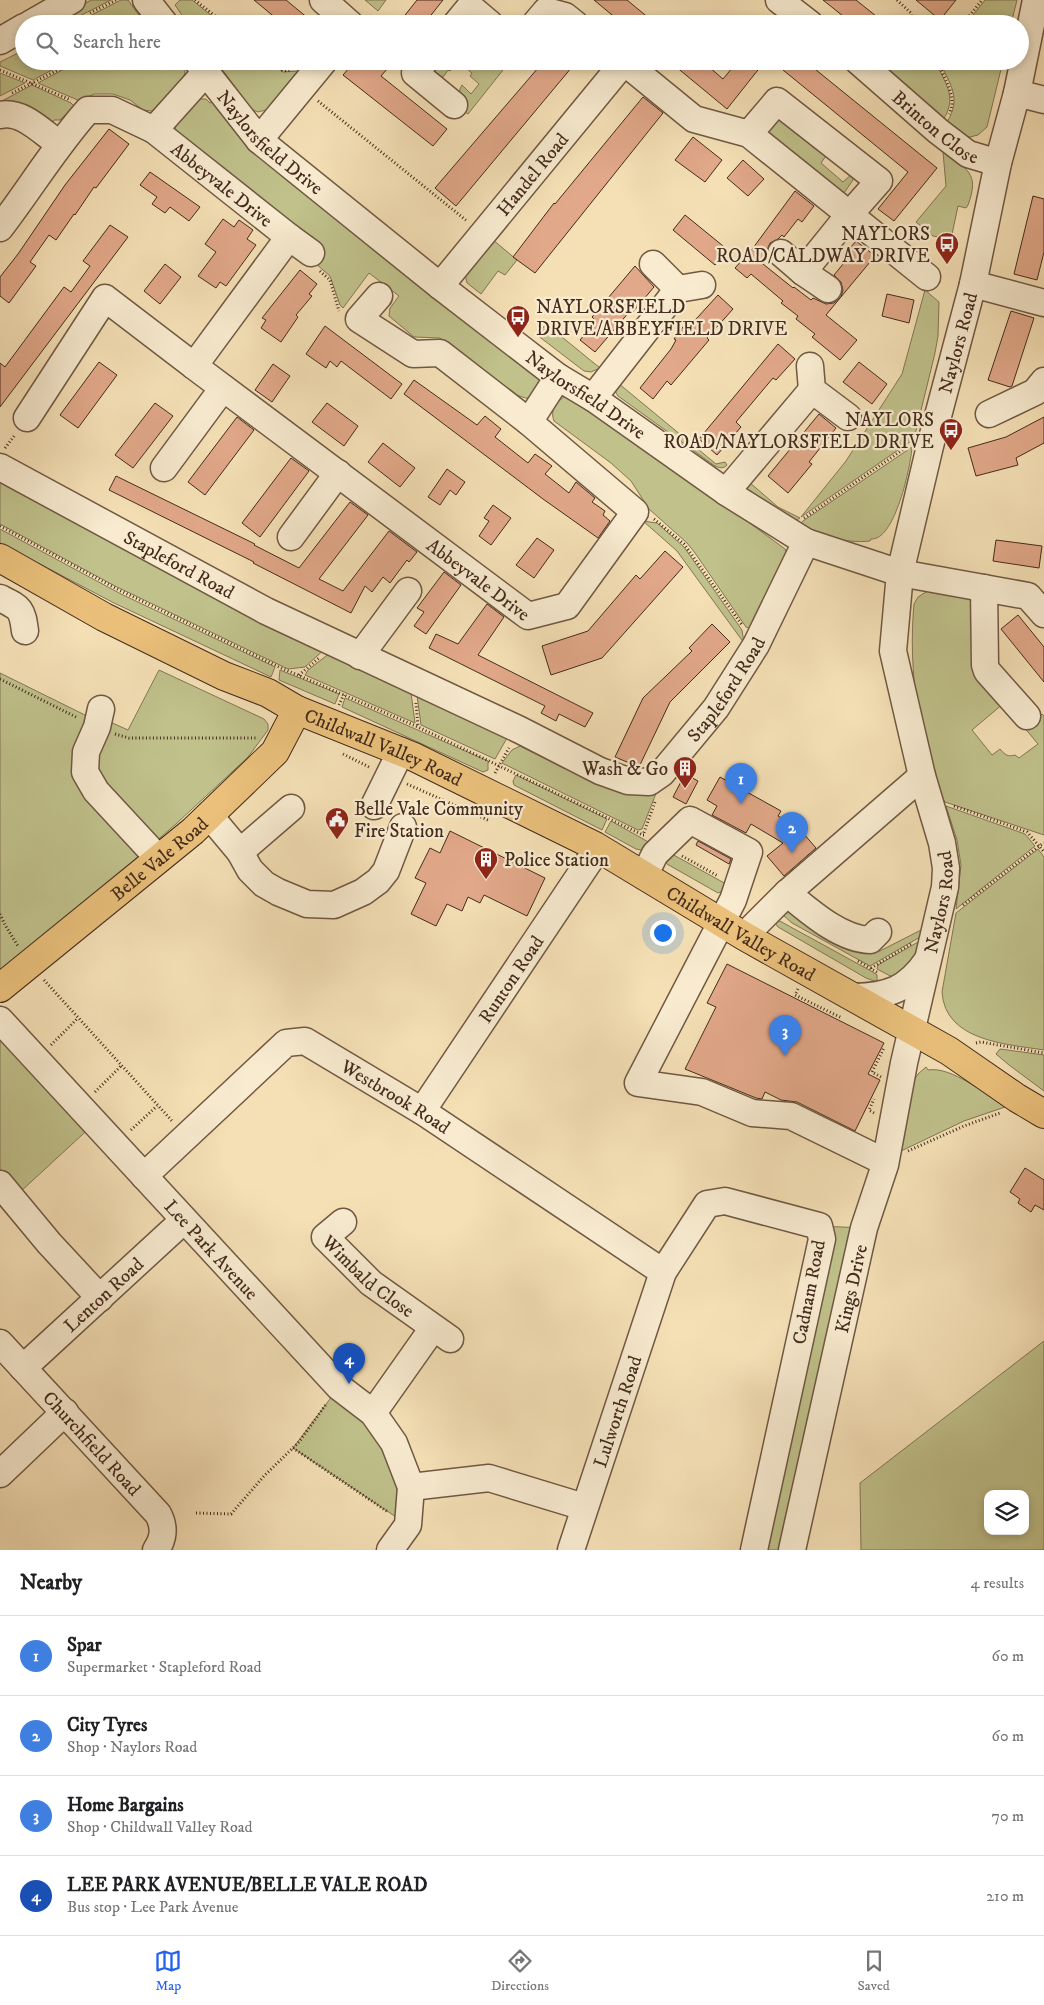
<!DOCTYPE html>
<meta charset="utf-8">
<style>
:root{--surface:#fff;--page:#f2f2f2;--text:#202124;--muted:#757577;--line:#e0e0e0;--accent:#2563eb}
body{margin:0;font-family:"IM FELL DW Pica",serif;background:var(--page);color:var(--text)}
.controls{position:absolute;right:15px;bottom:15px;display:grid;overflow:hidden;border-radius:10px;box-shadow:0 2px 8px #0003}
.controls button{width:45px;height:45px;display:grid;place-items:center;padding:0;border:0;border-bottom:1px solid var(--line);background:var(--surface);color:var(--text);font:25px sans-serif}
.you{position:absolute;left:662px;top:932px;width:18px;height:18px;margin:-12px;border:4px solid #fff;border-radius:50%;background:#1a73e8;box-shadow:0 0 0 8px #1a73e833}
.badge{display:grid;place-items:center;width:32px;height:32px;border-radius:50%;background:var(--accent);color:#fff;font-size:16px;font-weight:700}
.pin{position:absolute;translate:-50% -41px;filter:drop-shadow(0 1px 2px #0008)}
.pin::after{content:'';position:absolute;top:26px;width:18px;height:15px;background:inherit;clip-path:polygon(0 0,100% 0,50% 100%)}
.list{margin:0;padding:0;list-style:none}
h2{display:flex;justify-content:space-between;align-items:center;height:65px;margin:0;padding:0 20px;font-size:21px}
h2 small{font-size:16px;font-weight:400;color:var(--muted)}
.list li{display:grid;grid-template-columns:32px 1fr auto;gap:15px;align-items:center;box-sizing:border-box;height:80px;padding:0 20px;border-top:1px solid var(--line)}
.list b{display:block;font-size:19px;white-space:nowrap}
.list p{margin:0;font-size:16px;white-space:nowrap;color:var(--muted)}
.list em{font-size:16px;font-style:normal;color:var(--muted)}
.icon{flex:none;width:28px;height:28px;fill:none;stroke:currentColor;stroke-width:2;stroke-linecap:round;stroke-linejoin:round}
.map{position:relative;flex:none;width:1044px;height:1550px;overflow:hidden}
.search{position:absolute;background:var(--surface);box-shadow:0 2px 8px #0003;left:15px;right:15px;top:15px;height:55px;display:flex;align-items:center;gap:12px;box-sizing:border-box;padding:0 18px;border-radius:28px;color:var(--muted);font-size:19px}
.sheet{height:385px;background:var(--surface)}
nav{display:flex;justify-content:space-around;align-items:center;box-sizing:border-box;height:70px;border-top:1px solid var(--line);background:var(--surface);font-size:14px;color:var(--muted)}
nav a{display:grid;justify-items:center;gap:2px}
nav .on{color:var(--accent)}
.map>svg:first-child{display:block}
</style>
<div class="map">
<svg width="1044" height="1550" viewBox="0 0 1044 1550">
<rect width="100%" height="100%" fill="#f5e0b6"/>
<filter id="stains"><feTurbulence type="fractalNoise" baseFrequency=".004" numOctaves="4"/><feColorMatrix values="0 0 0 0 .2 0 0 0 0 .09 0 0 0 0 .02 0 0 0 .5 -.17"/></filter>
<radialGradient id="worn" r=".72"><stop offset=".6" stop-color="#630" stop-opacity="0"/><stop offset="1" stop-color="#630" stop-opacity=".3"/></radialGradient>
<path fill="#c0c18b" stroke="#827654" fill-rule="evenodd" d="M91,0h20l-47,24h-14z
M121,0h7l15,21 -3,3h-66z
M180,0h12l30,24h-34l-13,-19z
M365,0h21l-8,11z
M985,0h32l-6,24h-45z
M24,50v11h45l-36,19 -33,-14v-4z
M79,61h101c4,6 7,11 3,18l-31,32 -9,-1 -13,-10 -17,-6h-19l-14,7 -42,-18z
M216,61h53l14,11 15,-1 -32,39 -8,2 -7,-3 -4,-6z
M433,61h69l5,4 -39,49 -10,-7 2,-18 2,-4 9,9 8,-10 -9,-8 2,-3 -14,-11 -8,9 -2,-1 -4,6 -5,2 -10,-8z
M879,61h56c10,22 23,36 8,59l-67,-55z
M939,61h64l-16,66 -9,8 -8,2 -6,-1 -17,-14c15,-24 3,-38 -8,-61z
M0,73l25,10 -25,13z
M32,85l39,18 3,3 -14,14h-6l-2,4 -52,-22z
M200,99h6l4,4 4,-2 39,48 32,30 257,202 -11,17h-6l-8,-3 -77,-57 -26,-1 -25,-21 1,-8 9,-12 -30,-23 -26,35 -3,-3 -10,-29 -21,-18 10,-16 -137,-103 -7,-7v-6l23,-26z
M762,104l66,49 -7,10 22,19 10,-9v7l-9,13 -92,-74z
M943,152c24,17 37,21 25,53l-2,3 -8,-2 -7,33 -18,-3 -17,-14 30,-36z
M492,239l25,21 -12,15 -7,-4 -17,23 -14,-11 -2,-9z
M925,290l14,12 -1,34 -3,17 -21,86 -113,78 45,-56 56,-87z
M546,324l54,44 -9,4 -7,-1 -47,-36z
M618,383l98,81 9,-2 2,3c-3,4 -8,3 -12,1l-97,-70 -3,-5z
M564,397l20,4 201,148 2,6 -28,77 -13,-5 -51,-74 -8,-10 -38,-34 -18,-28 -20,-18 -57,-42c-4,-10 1,-18 10,-24z
M912,447c-1,18 -17,94 -41,92l-1,2c-26,3 -47,-6 -71,-16l4,-4z
M0,478l328,168 -23,21 -17,2 -173,-83 -115,-62z
M749,482l29,25 22,11 -6,4 -45,-30 -3,-5z
M643,521l14,2 27,24 58,83 2,13 -67,-92z
M0,529l121,65 154,73 -4,10 -157,-74 -114,-60z
M929,590l42,3 11,67 49,64 11,-10 2,2v119l-99,-33 -2,-3c-25,-61 -35,-129 -29,-195l4,-7zM1004,703l34,41 -19,14 -4,-3c-7,2 -10,0 -15,-6l-8,6 -20,-25z
M335,649l76,44 4,30 -110,-48 3,-5z
M159,670l105,49 4,5v6l-20,27 -71,66 -177,154v-304l89,44 19,4 20,9z
M280,670l59,24 -4,10 -56,-24z
M416,688l91,50 -12,21 -74,-34z
M345,698l143,63v9l-5,2 -141,-65z
M520,746l45,23 2,-3 48,24 10,2 32,-1 -15,38 -4,1 -136,-67 10,-13z
M516,775l91,44 -5,11 -88,-45 -1,-4z
M946,806l79,28 10,12 -79,63 5,-44 -4,-25z
M611,821l41,23 -11,6 -5,-1 -31,-17z
M1038,849l6,8v193c-38,-6 -99,-9 -102,-58l14,-79z
M670,853l58,32v3l-10,5 -51,-29 -2,-5z
M792,906l86,46 45,-23 -3,8 -50,29 -78,-43 -9,-8z
M778,920l93,51 6,4v7l-11,-4 -88,-51 -3,-4z
M925,938l-1,8 -26,34 -21,-11 1,-4z
M0,1022l95,101 -88,81 -7,-7z
M1000,1049l44,6v36l-35,-26 -13,-11z
M926,1067l2,3c23,-4 58,24 77,37l-41,14 -63,30 13,-71 4,-6z
M819,1226l45,2 -74,322h-42z
M1044,1341v209h-183l-1,-67zM988,1494h37v37h-37z
M339,1387l43,38 26,100 -115,-77z"/>
<path fill="#e1a889" stroke="#442b1d" d="M254,0h32l29,24h-32z
M417,0h26l-19,24h-26z
M594,0h33l29,24h-33z
M823,0h33l30,24h-33z
M916,0h40l-16,20z
M355,61h39l-13,15 66,53 -14,17 -90,-71z
M544,61h33l-121,145 -21,-18z
M669,61h33l21,18 15,-18h27l-38,48z
M772,61h33l132,107 -43,53 -16,-12 30,-37z
M643,97l20,16 -128,160 -22,-16 41,-54 1,1z
M109,129l20,15 -33,44 -2,-1 -19,28 -1,-1 -18,26 -7,-5 -19,27 6,4 -27,37 -9,-7v-19l18,-23 47,-69z
M693,137l29,23 -17,22 -30,-22z
M743,160l21,19 -16,17 -21,-18z
M150,172l50,35 -11,14 -19,-14 -5,6 -13,-9 5,-7 -17,-12z
M795,191l19,15 -12,16 -4,-3 -14,18 -2,-2 -4,4 -8,4 -6,15 2,2 -3,4 30,24 1,-1 17,13 2,-2 13,6 8,-1 7,-6 2,-7 -2,-8 -7,-7 14,-17 -4,-3 12,-14 19,15 -49,59 31,25 -17,20 -28,-23 3,-3 -19,-15 2,-3 -17,-13 2,-2 -32,-27 -4,4 -12,-10 18,-20z
M1033,196l11,3v53l-7,28 -23,-6z
M685,215l43,35 -13,15 -42,-35z
M223,219l11,8 5,-7 14,10 -6,9 9,6 -30,41 -6,-4 -4,6 -18,-12 18,-24 -11,-8z
M110,225l18,12 -128,170v-44l5,4 59,-80 7,5 19,-26 -7,-5z
M165,264l16,13 -21,27 -16,-13z
M635,266l19,21 -22,26 -2,-2 -35,41 -15,-12 16,-19 -4,-4z
M300,270l17,14 -8,10 3,2 -16,19 2,2 -17,25 -20,-14 5,-8 -4,-2z
M887,294l27,6 -5,23 -27,-7z
M718,295l15,14 -26,29 2,2 -38,45 -4,-4 -14,18 -13,-11 31,-39 5,-9 -2,-1 9,-12 3,3z
M1011,311l23,7 -22,68 -2,1 -22,-7z
M325,326l77,58 -11,15 -50,-38 -4,6 -7,-6 -4,7 -20,-14z
M778,344l17,15 -19,21 -3,-2 -37,44 5,5 -24,28 -18,-16z
M99,362l18,13 -39,53 -18,-13z
M859,362l28,22 -15,20 -29,-22z
M273,364l17,12 -18,26 -17,-12z
M414,380l63,45 8,-9 16,13 -6,8 33,26 7,-9 17,12 -7,8 24,19 7,-11 19,16 -3,4 13,9 -2,4 7,6 -12,17 -55,-39 -139,-105z
M155,403l18,13 -40,52 -18,-13z
M327,403l31,23 -14,20 -32,-24z
M819,414l17,14 -27,34 3,2 -24,29 -20,-17z
M237,417l17,13 -49,65 -17,-13z
M1044,417v26l-28,15 2,7 -42,11 -8,-28 38,-11z
M383,443l32,25 -15,19 -32,-25z
M291,458l18,13 -49,66 -18,-14z
M447,469l18,13 -9,13 -6,-5 -10,15 -12,-8z
M116,476l139,68 -1,1 45,23 51,-66 18,13 -49,64 24,12 46,-60 28,21 -8,10 -2,-2 -17,23 -7,-6 -11,15 -7,-6 -14,27 -98,-50 1,-1 -145,-72z
M493,505l18,13 -20,27 -12,-9 10,-15 -5,-3z
M537,538l17,12 -20,28 -18,-13z
M996,540l46,6 -3,22 -46,-7z
M665,551l18,16 -81,91 -51,17 -9,-29 46,-15 48,-56 4,4z
M444,572l17,13 -35,49 -12,-8 10,-14 -7,-4z
M487,604l17,13 -26,38 115,58 -8,14 -26,-13 -3,7 -15,-8 4,-7 -116,-58 7,-14 22,10z
M1018,615l26,32v35l-43,-53z
M712,624l18,18 -60,60 -31,65 -24,-10 28,-59 49,-47 -3,-3z
M685,774l13,7 -12,23 -13,-7z
M720,777l61,34 -3,5 19,10 19,22 -32,28 -17,-20 16,-13 -32,-19 -5,9 -34,-18 5,-9 -10,-6z
M450,831l95,47 -18,38 -43,-21 -4,8 -12,-6 -6,14 -15,-7 -11,22 -25,-12 15,-31 -11,-5 15,-30 10,5z
M698,841l33,18 -2,5 -33,-19z
M727,964l157,79 -16,31 12,6 -25,51 -58,-29 -16,-2 -16,-8 -3,7 -6,-1 -71,-29 31,-62 -9,-4z
M1025,1168l19,12v30l-9,-5 -4,7 -13,-9 2,-4 -10,-7z"/>
<g fill="none" stroke-linecap="round" stroke-linejoin="round">
<g stroke="#705843" stroke-width="29">
<g id="minor">
<path d="M146,0l19,24"/>
<path d="M323,0l27,24"/>
<path d="M779,0l31,24"/>
<path d="M30,24l42,-24"/>
<path d="M456,24l14,-17 20,17"/>
<path d="M535,24l11,-13 19,5 10,8"/>
<path d="M0,41l24,-14"/>
<path id="s1" d="M197,61l62,79 181,146 118,91 35,21 133,94 80,50 94,31 128,23 16,18"/>
<path d="M425,61l-10,12 39,32"/>
<path d="M623,61l71,58 55,15 178,143"/>
<path id="s2" d="M858,61l80,70 30,23 30,9"/>
<path id="s3" d="M206,72l-52,58 135,107 -95,129 334,250 39,-10 68,-94 -106,-90 29,-45"/>
<path d="M1017,93l27,7"/>
<path d="M0,115c22,-5 42,17 59,29"/>
<path d="M749,134l28,-33 102,80 -30,34 -46,57"/>
<path d="M259,140l65,-79"/>
<path d="M0,228c30,-39 55,-81 88,-118h24l42,20"/>
<path d="M289,237l22,16"/>
<path d="M781,253l22,19 25,17"/>
<path d="M653,264l25,25 24,-4"/>
<path d="M973,284l71,19"/>
<path id="s4" d="M440,286l184,-224"/>
<path d="M379,296l-20,23 54,35 27,-1 89,69"/>
<path d="M810,366l2,24 36,27"/>
<path d="M593,398l85,-109"/>
<path d="M989,414l46,-22 9,-11"/>
<path d="M27,418l78,-120 89,68"/>
<path id="s5" d="M0,467l266,144 254,119 80,41 28,10 21,1 13,-9 54,-65 40,-63 50,-103"/>
<path d="M164,468l59,-80"/>
<path d="M726,492l86,-102"/>
<path d="M291,537l47,-64"/>
<path d="M984,588l1,77 2,6 40,45"/>
<path d="M0,598c20,10 22,10 25,33"/>
<path d="M360,656l48,-65"/>
<path d="M101,709l-4,18 -11,25 -1,20 11,19 63,68"/>
<path d="M374,806l27,-55"/>
<path d="M209,815l31,37 51,-44"/>
<path d="M240,852l10,18 14,14 14,8 29,12 27,1 29,-13 15,-11 8,-10 17,-44"/>
<path d="M644,876l11,-22 35,-34 59,32 -16,48 -95,183 64,9 50,21 39,3 94,46"/>
<path d="M787,893c22,18 53,46 83,47l8,-8"/>
<path d="M744,936l43,-43 135,-117"/>
<path d="M854,997c34,-1 53,-7 73,-36"/>
<path id="s6" d="M0,1020l339,367 34,26 21,30 17,44 -3,38 -18,25"/>
<path id="s7" d="M422,1111l176,-263"/>
<path id="s8" d="M144,1176l142,-133 19,-2 117,70 241,161"/>
<path d="M0,1184l49,59 51,55"/>
<path id="s9" d="M343,1222l-18,15 46,46 79,56"/>
<path id="s10" d="M0,1343l158,171c7,13 6,24 -2,36"/>
<path id="s11" d="M23,1368l161,-148"/>
<path d="M373,1413l60,-85"/>
<path d="M0,1474l65,-62"/>
<path d="M411,1487l78,-9 95,29"/>
<path id="s12" d="M571,1550l92,-278 44,-68 18,-3 94,25 3,13 -68,311"/>
<path id="s13" d="M792,1550l72,-322 21,-63 19,-102 41,-176 1,-19 -4,-25 -20,-67 -29,-125 7,-78 30,-127 43,-162 25,-121 19,-70 19,-93"/>
</g>
</g>
<g stroke="#442b1d" stroke-width="30">
<g id="major">
<path id="s14" d="M0,558l104,59 120,59 44,17 29,17 117,47 181,89 149,90 205,115 68,47 27,16"/>
<path id="s15" d="M0,988l193,-157 82,-79 22,-42"/>
</g>
</g>
<path stroke="#442b1d" stroke-width="3" stroke-dasharray="1 2.5" stroke-linecap="butt" d="M195,0l30,24
M897,0l14,13 1,6 5,5
M90,13l26,-13
M963,24l19,-24
M271,61l12,10 7,-1
M937,61c7,17 21,35 12,53
M0,70l71,30
M12,93l64,-32
M318,101l149,120
M320,271l10,9 9,31
M5,448l10,-13
M804,518l104,-72
M654,519l30,25 58,81
M0,526l119,64 160,77 139,60 225,108
M299,675l20,-17
M0,679l78,39
M416,703l2,24
M339,705l5,-11
M115,734l14,4h129
M343,754l28,14
M495,773l14,-25
M407,784l83,37
M954,806l73,26 12,14 5,-3
M644,835h-1l12,-33
M682,856l36,20
M963,905l76,-59 5,6
M0,914l5,11 13,21
M858,961l20,12
M871,968l40,-24
M44,980l129,142
M798,989l-3,6 47,23
M976,1043l5,-1 63,11
M51,1045l27,-27
M881,1077l-9,-5 12,-24
M95,1092l26,-26
M874,1113l-5,-3 5,-11
M131,1130l26,-24
M908,1151l56,-25 36,-13
M293,1448l95,64
M196,1513l35,1 33,-38 35,-34 28,-39"/>
<use href="#minor" stroke="#f8ebd0" stroke-width="26"/>
<use href="#major" stroke="#eac07b" stroke-width="28"/>
</g>
<defs>
<g id="bus-pin" transform="scale(1.25)"><path d="M0 17L-7.5 6A9.5 9.5 0 1 1 7.5 6Z" fill="#8f2418" stroke="#f8ebd0"/><path d="M-5-6H5V4H4V6H2V4H-2V6H-4V4H-5ZM-3.5-4V0h7V-4ZM-3.5 1.2v1.5H-2V1.2ZM2 1.2v1.5H3.5V1.2Z" fill="#fff"/></g>
<g id="building-pin" transform="scale(1.25)"><path d="M0 17L-7.5 6A9.5 9.5 0 1 1 7.5 6Z" fill="#8f2418" stroke="#f8ebd0"/><path d="M-4-6H4V6H1V3H-1V6H-4ZM-2.5-4.3h1.7v1.8h-1.7ZM.8-4.3h1.7v1.8H.8ZM-2.5-1h1.7V.8h-1.7ZM.8-1h1.7V.8H.8Z" fill="#fff"/></g>
<g id="civic-pin" transform="scale(1.25)"><path d="M0 17L-7.5 6A9.5 9.5 0 1 1 7.5 6Z" fill="#8f2418" stroke="#f8ebd0"/><path d="M-.6-6.5H3V-4.5H.6V-3L4-1V1h2V6H-6V1h2V-1L-.6-3ZM-1.2 2.5V6h2.4V2.5Z" fill="#fff"/></g>
</defs>
<g fill-rule="evenodd">
<use href="#bus-pin" x="947" y="244"/>
<use href="#bus-pin" x="518" y="317"/>
<use href="#bus-pin" x="951" y="430"/>
<use href="#building-pin" x="685" y="768"/>
<use href="#civic-pin" x="337" y="819"/>
<use href="#building-pin" x="486" y="859"/>
</g>
<g text-anchor="middle" stroke-width="4.5" stroke-linejoin="round" paint-order="stroke">
<g font-size="19" fill="#442b1d" stroke="#f8ebd0">
<text dy="7" stroke="none"><textPath href="#s2" startOffset="102">Brinton Close</textPath></text>
<text dy="7" stroke="none"><textPath href="#s1" startOffset="110">Naylorsfield Drive</textPath></text>
<text dy="7" stroke="none"><textPath href="#s4" startOffset="145">Handel Road</textPath></text>
<text dy="7" stroke="none"><textPath href="#s3" startOffset="165">Abbeyvale Drive</textPath></text>
<text dy="7" stroke="none"><textPath href="#s13" startOffset="1239">Naylors Road</textPath></text>
<text dy="7" stroke="none"><textPath href="#s1" startOffset="515">Naylorsfield Drive</textPath></text>
<text dy="7" stroke="none"><textPath href="#s5" startOffset="204">Stapleford Road</textPath></text>
<text dy="7" stroke="none"><textPath href="#s3" startOffset="766">Abbeyvale Drive</textPath></text>
<text dy="7" stroke="none"><textPath href="#s5" startOffset="845">Stapleford Road</textPath></text>
<text dy="7" stroke="none"><textPath href="#s14" startOffset="428">Childwall Valley Road</textPath></text>
<text dy="7" stroke="none"><textPath href="#s15" startOffset="205">Belle Vale Road</textPath></text>
<text dy="7" stroke="none"><textPath href="#s13" startOffset="665">Naylors Road</textPath></text>
<text dy="7" stroke="none"><textPath href="#s14" startOffset="832">Childwall Valley Road</textPath></text>
<text dy="7" stroke="none"><textPath href="#s7" startOffset="159">Runton Road</textPath></text>
<text dy="7" stroke="none"><textPath href="#s8" startOffset="320">Westbrook Road</textPath></text>
<text dy="7" stroke="none"><textPath href="#s6" startOffset="312">Lee Park Avenue</textPath></text>
<text dy="7" stroke="none"><textPath href="#s9" startOffset="82">Wimbald Close</textPath></text>
<text dy="7" stroke="none"><textPath href="#s13" startOffset="268">Kings Drive</textPath></text>
<text transform="translate(808 1292) rotate(-79)" y="7">Cadnam Road</text>
<text dy="7" stroke="none"><textPath href="#s11" startOffset="109">Lenton Road</textPath></text>
<text dy="7" stroke="none"><textPath href="#s12" startOffset="146">Lulworth Road</textPath></text>
<text dy="7" stroke="none"><textPath href="#s10" startOffset="136">Churchfield Road</textPath></text>
</g>
<g font-size="19" fill="#442b1d" stroke="#f8ebd0" text-anchor="end">
<text x="930" y="240">NAYLORS<tspan x="930" dy="22">ROAD/CALDWAY DRIVE</tspan></text>
<text x="536" y="313" text-anchor="start">NAYLORSFIELD<tspan x="536" dy="22">DRIVE/ABBEYFIELD DRIVE</tspan></text>
<text x="934" y="426">NAYLORS<tspan x="934" dy="22">ROAD/NAYLORSFIELD DRIVE</tspan></text>
<text x="668" y="775">Wash &amp; Go</text>
<text x="354" y="815" text-anchor="start">Belle Vale Community<tspan x="354" dy="22">Fire Station</tspan></text>
<text x="504" y="866" text-anchor="start">Police Station</text>
</g>
</g>
<rect width="100%" height="100%" filter="url(#stains)"/>
<rect width="100%" height="100%" fill="url(#worn)"/>
</svg>
<div class="controls">
<button><svg class="icon" aria-label="layers" viewBox="0 0 24 24"><path d="M12 4l9 5-9 5-9-5zM3 14l9 5 9-5"/></svg></button>
</div>
<div class="you"></div>
<div class="pin badge" style="left:741px;top:804px;background:#3f7fe0">1</div>
<div class="pin badge" style="left:792px;top:853px;background:#3f7fe0">2</div>
<div class="pin badge" style="left:785px;top:1056px;background:#3f7fe0">3</div>
<div class="pin badge" style="left:349px;top:1384px;background:#1a4fb4">4</div>
<div class="search"><svg class="icon" aria-label="search" viewBox="0 0 24 24"><circle cx="10" cy="10" r="6"/><path d="M15 15l6 6"/></svg>Search here</div>
</div>
<section class="sheet">
<h2>Nearby<small>4 results</small></h2>
<ul class="list">
<li><span class="badge" style="background:#3f7fe0">1</span><div><b>Spar</b><p>Supermarket · Stapleford Road</p></div><em>60 m</em></li>
<li><span class="badge" style="background:#3f7fe0">2</span><div><b>City Tyres</b><p>Shop · Naylors Road</p></div><em>60 m</em></li>
<li><span class="badge" style="background:#3f7fe0">3</span><div><b>Home Bargains</b><p>Shop · Childwall Valley Road</p></div><em>70 m</em></li>
<li><span class="badge" style="background:#1a4fb4">4</span><div><b>LEE PARK AVENUE/BELLE VALE ROAD</b><p>Bus stop · Lee Park Avenue</p></div><em>210 m</em></li>
</ul>
</section>
<nav>
<a class="on"><svg class="icon" aria-label="map" viewBox="0 0 24 24"><path d="M3 6l6-2 6 2 6-2v14l-6 2-6-2-6 2zM9 4v14M15 6v14"/></svg>Map</a>
<a><svg class="icon" aria-label="directions" viewBox="0 0 24 24"><path d="M12 3l9 9-9 9-9-9zM9 14v-3h6M13 9l2 2-2 2"/></svg>Directions</a>
<a><svg class="icon" aria-label="saved" viewBox="0 0 24 24"><path d="M7 4h10v16l-5-4-5 4z"/></svg>Saved</a>
</nav>
